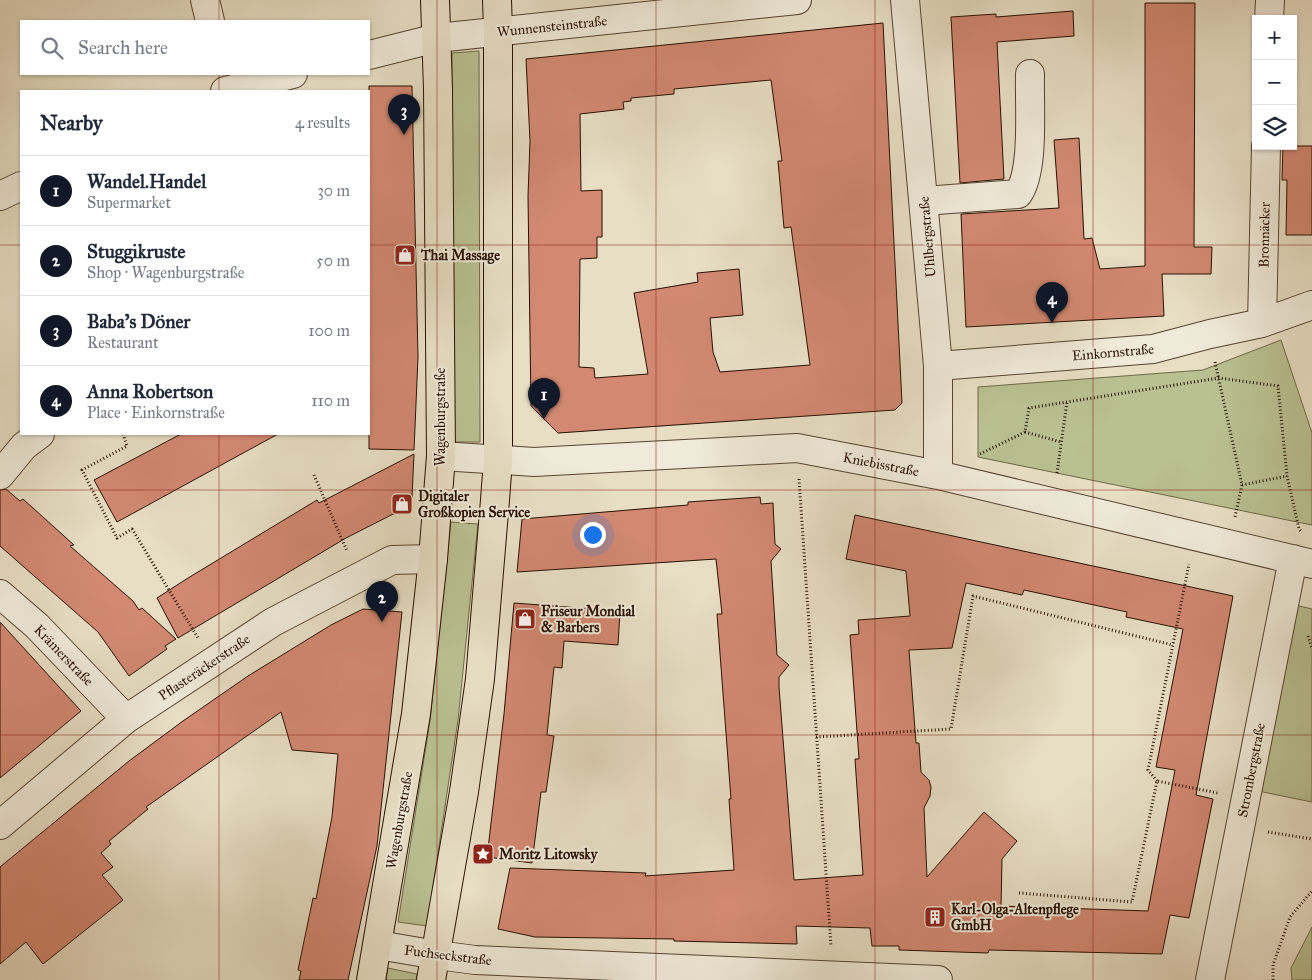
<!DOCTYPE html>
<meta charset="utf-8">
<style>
:root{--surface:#fff;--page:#f2f2f3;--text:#1f2937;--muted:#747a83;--line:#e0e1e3;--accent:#111827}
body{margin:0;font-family:"IM FELL Great Primer",serif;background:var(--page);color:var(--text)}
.controls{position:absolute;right:15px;top:15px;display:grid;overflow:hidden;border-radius:0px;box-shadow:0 1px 4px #0004}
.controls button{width:45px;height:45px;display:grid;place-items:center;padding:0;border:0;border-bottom:1px solid var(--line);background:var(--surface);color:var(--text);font:25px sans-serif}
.you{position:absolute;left:592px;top:534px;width:18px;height:18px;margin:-12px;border:4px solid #fff;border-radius:50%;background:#1a73e8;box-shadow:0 0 0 8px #1a73e833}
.badge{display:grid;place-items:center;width:32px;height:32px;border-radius:50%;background:var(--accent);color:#fff;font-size:16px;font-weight:700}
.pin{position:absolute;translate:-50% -41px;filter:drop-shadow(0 1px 2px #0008)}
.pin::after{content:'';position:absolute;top:26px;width:18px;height:15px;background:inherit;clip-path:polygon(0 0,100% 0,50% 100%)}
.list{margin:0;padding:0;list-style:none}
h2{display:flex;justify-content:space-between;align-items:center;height:65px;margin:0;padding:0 20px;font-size:21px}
h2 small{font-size:16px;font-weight:400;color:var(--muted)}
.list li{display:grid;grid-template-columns:32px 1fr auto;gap:15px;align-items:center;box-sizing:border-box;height:70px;padding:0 20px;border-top:1px solid var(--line)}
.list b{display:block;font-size:19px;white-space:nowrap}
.list p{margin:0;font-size:16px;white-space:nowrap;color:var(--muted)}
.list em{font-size:16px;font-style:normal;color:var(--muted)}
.icon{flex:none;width:28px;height:28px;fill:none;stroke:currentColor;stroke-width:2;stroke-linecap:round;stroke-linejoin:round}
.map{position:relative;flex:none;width:1312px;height:980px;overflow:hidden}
.search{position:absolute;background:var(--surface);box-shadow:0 1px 4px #0004;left:20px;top:20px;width:350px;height:55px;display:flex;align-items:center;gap:12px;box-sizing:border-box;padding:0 18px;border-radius:0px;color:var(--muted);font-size:19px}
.panel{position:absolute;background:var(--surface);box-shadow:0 1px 4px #0004;left:20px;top:90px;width:350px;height:345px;border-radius:0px}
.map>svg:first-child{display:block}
</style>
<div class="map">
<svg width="1312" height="980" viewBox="0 0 1312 980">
<rect width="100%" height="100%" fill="#e7dec4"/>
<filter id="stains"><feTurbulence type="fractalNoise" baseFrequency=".004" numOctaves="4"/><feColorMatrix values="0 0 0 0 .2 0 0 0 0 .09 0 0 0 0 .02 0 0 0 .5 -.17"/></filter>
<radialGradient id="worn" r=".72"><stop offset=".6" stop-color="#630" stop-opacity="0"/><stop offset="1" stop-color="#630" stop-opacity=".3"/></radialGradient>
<path fill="#b9c091" stroke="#706848" d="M479,51l1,391h-27l-1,-389z
M1281,340l31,93v92l-334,-68v-70l225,-17z
M451,522l27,2 -20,196 -31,206 -29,-4 32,-201z
M1295,605l17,4v193l-59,-12z
M1312,927v53h-20l-1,-12z
M388,968l29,6 -1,6h-30z"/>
<path fill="#d28871" stroke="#281000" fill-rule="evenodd" d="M1145,3h50l-1,244h18l-1,27h-49l2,42 -198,11 -5,-113 98,-6 -5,-68 25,-2 5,101 8,-1 8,31 45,-3z
M1073,11l1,25 -77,6 7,137 -44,4 -9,-166 45,-3v3z
M883,23l19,380 -7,7 -337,23 -27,-27 -3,-210 2,-55 -4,-82zM771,80l11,81h-4l6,67 7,-1 19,138 -90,7 -7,-20 -3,-34 33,-3 -4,-46 -42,4 1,9 -64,11 14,81 -53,4 -1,-10 -15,-1 1,-108 17,-1v-21h5v-47l-21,1 -1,-77 44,-5 -1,-7 8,-1v-3l43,-4v-5z
M369,86h43l6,271 -4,93 -45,-1z
M1283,146h29v89h-26l1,-55h-5z
M181,434h97l-161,88 -23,-42z
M414,454l-2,43 -7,11 -59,30 -168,100 -21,-40 31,-20 129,-78 2,3z
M6,489l14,12 3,-2 51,46 -4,1 63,55 6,9 3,-2 34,31 -11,7 2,3 -38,27 -31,-44 -98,-86v-56z
M760,497l1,7 12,-1 2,41 6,5 -10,12 6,94 12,10 -10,12v10l15,193 69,-5 -8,-116h4l-9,-124 9,-1 -1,-14 52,-4 -4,-45 -60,-12 9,-44 378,81 -37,199 17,4 -24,119 -19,-3 -8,39 -173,-4 -1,3 -89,-3v-4h-27l-2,-18 -74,-2 1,18 -123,-3v-2l-139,-2 -37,-8 12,-61 136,5 -1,3 89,-6 -5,-71h2l-14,-185h5l-6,-55 -199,13 5,-53 166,-14v-3zM966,583l56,12 2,-5 103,22 -1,5 57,12 -27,138 19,3 -27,141 -147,-5 1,-47 15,-18 -33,-29 -57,65 -3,-69 6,-12 1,-9 -2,-7 -8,-8 -2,-29h-3l-7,-93 43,-2z
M514,603l106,8 -2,34 -54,-4 -2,27 -8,-1 -7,68 7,1 -8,56h-5l-9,71 -45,-6 17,-143z
M363,609l39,3 -25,234 -29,134h-49l2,-9 -3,-1 15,-72 3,1 16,-82 6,-63 -46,-4 -11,-38 -135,95 2,2 -39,32 2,3 -10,9 12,14 -11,8 21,25 -80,64 -17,-22 -26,22v-97l129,-106 54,-40 65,-45 83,-51z
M0,622l81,89 -81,67z"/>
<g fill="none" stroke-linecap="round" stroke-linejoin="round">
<g stroke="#584431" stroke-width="30">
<path id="minor" d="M205,0l5,21
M905,0l33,366v109
M1269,19l1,-19
M369,55l68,-17 360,-38
M225,91l68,-17
M0,196l21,-10
M924,201l94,-7c17,-23 11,-90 12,-120
M1262,323l4,-177
M938,366l215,-17 57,-15 52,-11 50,-18
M441,456l93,6 263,-14 141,27 374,89
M0,475l24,-29 16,-12
M0,594l37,32 89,93
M0,825l126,-106 147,-97 119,-62 41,-1
M378,945l59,10 38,5 463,20
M1210,980l83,-421"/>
</g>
<g stroke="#281000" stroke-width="30">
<path id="major" d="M371,980l45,-266 17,-155 8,-103 -3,-367 -3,-89
M431,980l33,-188 16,-113 15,-179 3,-40v-429l-1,-31"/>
</g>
<path stroke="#281000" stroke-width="3" stroke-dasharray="1 2.5" stroke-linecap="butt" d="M1215,362l27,123 -7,32
M1025,432l36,10
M123,434l4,12 -45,24 35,68 15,-9 66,109
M980,454l45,-22 4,-24 190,-30 59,8 9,90 12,53 2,2
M1057,473l10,-71
M314,475l33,76
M799,479l32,467
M1242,485l45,-9
M1308,636l4,12
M816,737l135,-8 22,-133 200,49
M1157,781l-9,-11 41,-206
M1268,832l44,7
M1019,893l113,9 25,-121 61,12
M1273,980v-15l17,-48 22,-26"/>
<use href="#minor" stroke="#efead9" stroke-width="28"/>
<use href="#major" stroke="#e7dec4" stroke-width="28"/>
</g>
<path fill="none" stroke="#8f2418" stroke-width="1" stroke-opacity="0.55" d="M219,0v21M437,0v980M656,0v980M875,0v980M1093,0v980M219,74v17M0,245h21M369,245h943M219,434v546M0,490h1312M0,735h1312"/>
<defs>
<g id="shop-square" transform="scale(1.125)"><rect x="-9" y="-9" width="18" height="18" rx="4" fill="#8f2418" stroke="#efead9"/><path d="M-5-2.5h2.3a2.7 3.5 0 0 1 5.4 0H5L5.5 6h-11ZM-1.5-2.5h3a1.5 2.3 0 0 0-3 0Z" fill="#fff"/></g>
<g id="sight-square" transform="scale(1.125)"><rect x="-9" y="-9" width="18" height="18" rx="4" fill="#8f2418" stroke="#efead9"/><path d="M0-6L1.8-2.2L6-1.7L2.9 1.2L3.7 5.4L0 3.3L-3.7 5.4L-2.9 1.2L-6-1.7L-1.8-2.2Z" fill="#fff"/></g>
<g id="building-square" transform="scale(1.125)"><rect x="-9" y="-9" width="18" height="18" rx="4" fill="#8f2418" stroke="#efead9"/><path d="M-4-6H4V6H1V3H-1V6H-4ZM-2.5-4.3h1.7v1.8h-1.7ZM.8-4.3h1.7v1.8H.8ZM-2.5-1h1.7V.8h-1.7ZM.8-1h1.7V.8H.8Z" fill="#fff"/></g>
</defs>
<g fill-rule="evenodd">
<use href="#shop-square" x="405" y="255"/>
<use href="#shop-square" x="402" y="504"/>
<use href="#shop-square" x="525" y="619"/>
<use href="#sight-square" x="483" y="854"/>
<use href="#building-square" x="935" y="917"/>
</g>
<g text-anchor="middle" stroke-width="4" stroke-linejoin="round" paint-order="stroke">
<g font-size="14" fill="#281000" stroke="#efead9">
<text transform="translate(552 26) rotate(-6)" y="5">Wunnensteinstraße</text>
<text transform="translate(1264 235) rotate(-89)" y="5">Bronnäcker</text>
<text transform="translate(927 237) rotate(-95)" y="5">Uhlbergstraße</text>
<text transform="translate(1113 352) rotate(-5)" y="5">Einkornstraße</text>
<text transform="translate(440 417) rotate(-90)" y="5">Wagenburgstraße</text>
<text transform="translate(881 464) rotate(11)" y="5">Kniebisstraße</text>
<text transform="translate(64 655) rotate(46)" y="5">Krämerstraße</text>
<text transform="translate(204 667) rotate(-34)" y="5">Pflasteräckerstraße</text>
<text transform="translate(1251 770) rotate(-79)" y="5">Strombergstraße</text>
<text transform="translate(399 820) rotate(-80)" y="5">Wagenburgstraße</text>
<text transform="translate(448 955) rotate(7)" y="5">Fuchseckstraße</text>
</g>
<g font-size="14" font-weight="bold" fill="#281000" stroke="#efead9" text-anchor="start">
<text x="421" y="260">Thai Massage</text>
<text x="418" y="501">Digitaler<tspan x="418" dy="16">Großkopien Service</tspan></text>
<text x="541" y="616">Friseur Mondial<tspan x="541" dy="16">&amp; Barbers</tspan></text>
<text x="499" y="859">Moritz Litowsky</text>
<text x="951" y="914">Karl-Olga-Altenpflege<tspan x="951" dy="16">GmbH</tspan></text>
</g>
</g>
<rect width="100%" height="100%" filter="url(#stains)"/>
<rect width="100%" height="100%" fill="url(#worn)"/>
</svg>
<div class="controls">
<button>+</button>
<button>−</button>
<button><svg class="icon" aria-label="layers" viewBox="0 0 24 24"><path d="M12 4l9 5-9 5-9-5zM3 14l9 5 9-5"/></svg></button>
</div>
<div class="you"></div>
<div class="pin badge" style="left:544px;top:419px">1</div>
<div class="pin badge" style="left:382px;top:622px">2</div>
<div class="pin badge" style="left:404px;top:135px">3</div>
<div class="pin badge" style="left:1052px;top:323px">4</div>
<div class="search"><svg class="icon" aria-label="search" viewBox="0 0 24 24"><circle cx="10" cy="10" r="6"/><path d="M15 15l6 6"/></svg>Search here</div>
<section class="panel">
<h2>Nearby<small>4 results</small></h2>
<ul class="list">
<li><span class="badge">1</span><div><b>Wandel.Handel</b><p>Supermarket</p></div><em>30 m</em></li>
<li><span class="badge">2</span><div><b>Stuggikruste</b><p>Shop · Wagenburgstraße</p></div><em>50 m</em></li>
<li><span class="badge">3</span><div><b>Baba's Döner</b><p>Restaurant</p></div><em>100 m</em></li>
<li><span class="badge">4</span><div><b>Anna Robertson</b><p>Place · Einkornstraße</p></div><em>110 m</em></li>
</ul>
</section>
</div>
